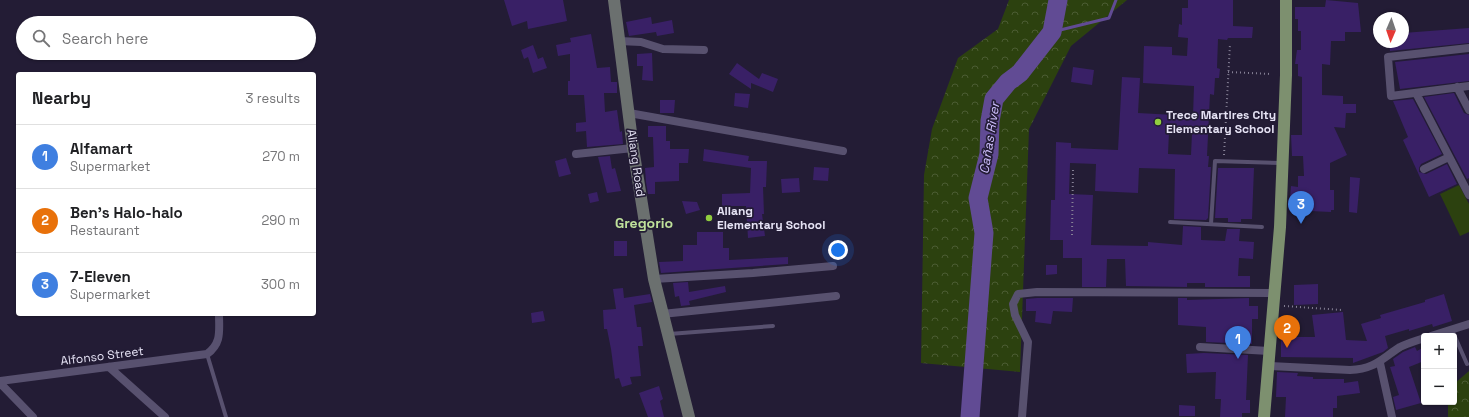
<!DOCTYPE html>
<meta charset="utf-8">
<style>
:root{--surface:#fff;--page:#f2f2f2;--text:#202124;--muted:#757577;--line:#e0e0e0;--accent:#111827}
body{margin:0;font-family:"Space Grotesk",sans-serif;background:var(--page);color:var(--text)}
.controls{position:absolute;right:12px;bottom:12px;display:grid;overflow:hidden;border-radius:4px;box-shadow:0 1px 3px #0004}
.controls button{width:36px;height:36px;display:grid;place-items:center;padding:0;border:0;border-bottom:1px solid var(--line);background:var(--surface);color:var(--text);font:20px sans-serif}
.compass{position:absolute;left:1373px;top:12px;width:36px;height:36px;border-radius:50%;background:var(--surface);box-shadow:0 1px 3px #0004;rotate:182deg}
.you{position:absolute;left:838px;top:250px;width:14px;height:14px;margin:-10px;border:3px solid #fff;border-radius:50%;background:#1a73e8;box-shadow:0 0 0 6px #1a73e833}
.badge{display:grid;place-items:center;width:26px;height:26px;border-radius:50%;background:var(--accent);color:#fff;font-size:13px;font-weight:700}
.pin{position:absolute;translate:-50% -33px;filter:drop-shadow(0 1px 2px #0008)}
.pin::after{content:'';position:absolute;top:21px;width:14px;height:12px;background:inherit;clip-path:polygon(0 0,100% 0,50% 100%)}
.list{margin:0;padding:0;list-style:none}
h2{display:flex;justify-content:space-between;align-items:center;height:52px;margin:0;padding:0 16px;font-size:17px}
h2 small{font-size:13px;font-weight:400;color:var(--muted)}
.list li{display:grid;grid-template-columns:26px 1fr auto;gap:12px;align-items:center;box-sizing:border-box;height:64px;padding:0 16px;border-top:1px solid var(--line)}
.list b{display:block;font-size:15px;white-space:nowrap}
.list p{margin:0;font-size:13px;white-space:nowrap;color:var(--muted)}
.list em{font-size:13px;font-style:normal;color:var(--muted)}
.icon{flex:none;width:22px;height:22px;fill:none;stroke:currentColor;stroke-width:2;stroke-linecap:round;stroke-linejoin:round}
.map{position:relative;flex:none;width:1469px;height:417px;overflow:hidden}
.search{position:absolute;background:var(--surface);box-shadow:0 1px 3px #0004;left:16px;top:16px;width:300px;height:44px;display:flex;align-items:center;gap:10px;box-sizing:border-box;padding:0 14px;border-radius:22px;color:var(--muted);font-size:15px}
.panel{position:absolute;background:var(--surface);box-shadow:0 1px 3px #0004;left:16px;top:72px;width:300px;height:244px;border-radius:4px}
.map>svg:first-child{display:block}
</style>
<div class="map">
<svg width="1469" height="417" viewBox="0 0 1469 417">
<defs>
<pattern id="forest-crowns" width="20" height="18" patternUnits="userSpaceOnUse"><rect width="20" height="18" fill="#2c410f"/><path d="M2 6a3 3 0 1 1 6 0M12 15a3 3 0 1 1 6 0" fill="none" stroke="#4b5c33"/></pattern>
</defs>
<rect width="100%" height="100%" fill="#231c35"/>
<path fill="url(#forest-crowns)" d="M1009,0h118l-56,46 -42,83 -9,243 -99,-9 3,-188 8,-46 26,-71 40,-29z
M1469,371v46h-21v-15h6v-18z"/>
<path fill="#2c410f" d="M1459,185l10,19v28l-9,4 -20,-42z"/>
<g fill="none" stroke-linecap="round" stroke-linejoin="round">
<path stroke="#614b94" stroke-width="3" d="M1052,32l57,-14 7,-18"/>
<path stroke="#614b94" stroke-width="19" d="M970,417l14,-184 -6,-35 11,-44 1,-33 4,-22 14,-17 12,-9 32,-41 6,-32"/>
</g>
<path fill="#392066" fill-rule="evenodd" d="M504,0h59l4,21 -39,8 -1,-8 -15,5z
M1188,0h45v26l20,1 -1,11h-24l-1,2 -9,-1 -1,29 3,1 -1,9h-4l-1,17 -4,-1 -3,62h2l-1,11h3l-3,51 -2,2 -32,-1 1,-50 -36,-1 -1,25 -43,-2 1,-27 -26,-1 -1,31 24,1 -2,50 57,1v-4l34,3 1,-19 18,1v13l24,1 2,-12h13l-1,12 15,1 -1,17 -14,-1 -1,18h12v11h-45v-4h-18v4l-61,-1 -1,-27h-18l-1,28h-24v-29h-19v-18h-13l1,-40h4l1,-58 15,1v5l47,2 4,-73 18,1 -2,35 55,3 1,-30 -51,-3 1,-37 28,1v8l15,1 1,-18 -10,-1 1,-13 3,1v-17h6zM1169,132l23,1 -1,22 -23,-1z
M1326,0l32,3 3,29h-16v9h-14l-1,24 -8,-1v31l21,1v8h13v9h-10l-1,15 -11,-1 13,28 -17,8v27h4v20h-3v2l-42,-2 2,-24 7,1v-11h6l-1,-20h-11l-1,-21h11v-58l-4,-1v-12h-3l2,-14h4v-19h-3v-12h-3v-12h30z
M651,17l1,7 20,-4 2,13 -17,3 -1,-4 -27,4 -3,-14z
M1469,28v15l-79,8 -1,-9h14v-9z
M591,34l6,34 13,-1 1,15h6v11h-13l1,19 12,-2 3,22 2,-1 1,13 -36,3 -1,-16 -10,1v-9l10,-1 -2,-27h-16v-14h2v-27l-12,2 -2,-11 15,-3 -1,-4z
M533,45l5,14 5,-2 4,11 -14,5 -5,-16 -4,2 -3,-9z
M652,53l1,28 -11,-1 1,-14h-6v-12z
M1469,54v27l-69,8 -5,-27z
M737,63l22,16 3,-6 16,6 -5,13 -22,-9v6l-22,-15z
M1073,67l21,3 -2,15 -21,-3z
M735,93l15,1 -2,14 -14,-2z
M1454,93l10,20 5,2v63l-2,1 -43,-82z
M1413,99l29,55 -21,10 -2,4v4l7,2 21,-10 10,20 -28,13 -26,-57 5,-3 -15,-36z
M660,100h15l-1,13h-14z
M648,126h18v15h4v8h19l-1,14h-9v18l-24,1v12h-7l-2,-12 -1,-14 9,-1 -1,-30h-5z
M704,149l45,7 -1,5h19l-1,26h-3l1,27h-2l3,22 -17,2 -2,-32h-24v-12l28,-1 1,-25 -48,-7z
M610,156l2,13 3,-1 6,23 -14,2 -9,-36z
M566,158l5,16 -12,3 -4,-16z
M814,167l15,1 -1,13 -15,-1z
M1218,168h36l-2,51h-11v3h-13v-4h-13z
M1350,177l10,1 -3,35 -8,-1z
M799,178l1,14 -18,1 -1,-14z
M597,192l2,9 -9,2 -2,-9z
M682,201l15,1 3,8 -14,4z
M697,232h26v16h6v12l59,-3v7l-127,9 -2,-11 24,-1v-16h14z
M614,241h13v15h-13z
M1046,265h11v9l-11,1z
M688,282l1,10 36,-6 1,6 -37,9 1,4 -9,1 -2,-10 -4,1 -2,-14z
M1318,284v20l-24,1v-20z
M623,288l1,10 26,-4 2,8 -18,3 3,22h4l2,19h-5l3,30 -11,1 2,7 -10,3 -3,-9 -4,1 -4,-30 -4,-20h-3l-1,-19 13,-1 -3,-20z
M1444,294l8,27 -19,6 -1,-3 -23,7v-2l-24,7 3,12 -5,4 -30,11v-5l-72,-1v-20h34l-3,-22 31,-3 3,28 21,1 -6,-17 20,-6 -1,-3 45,-13v-2z
M1037,298h36l-1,14 -19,-1 -2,13 -16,-2 1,-11h-10v-12z
M1178,298h9v2l62,-2v8h9v13h-6v25l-46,-2v-15l-28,-2z
M543,311l2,10 -13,2 -1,-10z
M1415,347l2,4 7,-4v14l-15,6 12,36 -25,7 -3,-13 6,-2 -9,-28 5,-1 -2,-7 10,-7z
M1204,353l44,2 -2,45h4v13h-8v4h-22l1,-18h-6l1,-27 -29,1 -1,-19z
M1277,372l21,1 -1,3 16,1v2h31v4l14,-2 2,12 -23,3v12h-4v9h-48l1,-20h-10z
M659,386l4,13 -3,2 4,16h-16l-9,-24z
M1179,405l16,1v10h-16z"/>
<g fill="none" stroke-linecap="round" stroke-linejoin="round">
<path stroke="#858095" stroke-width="2" stroke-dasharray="1 3" stroke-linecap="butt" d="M1228,72l43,2
M1224,155l6,-111
M1072,235l1,-66
M1284,306l58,4"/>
<path stroke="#58516f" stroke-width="4" d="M1170,222l92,5
M1211,224l4,-63 67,2
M1452,330l15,34
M669,334l104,-8
M207,354l19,63"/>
<path stroke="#58516f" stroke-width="8" d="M619,41l22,1 22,7 41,1
M1469,48l-81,9 3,39 78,-10
M1457,87l12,23
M1416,93l53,102
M629,113l214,38
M576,154l57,-6
M1424,169l25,-12
M654,279l99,-6 80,-7
M662,314l174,-18
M1431,336l38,-12
M1200,347l69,4
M1380,363l12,54
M1268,366l82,4c25,-1 31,-11 50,-23 8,-4 16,-6 24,-9
M109,367l56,50
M0,381l207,-27c15,-11 12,-23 12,-40
M0,383l33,34
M1022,417l6,-75 -13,-27 -2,-11 5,-10 19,-2 237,1"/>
<path stroke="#6b706f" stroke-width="12" d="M614,0l19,148 21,131 35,138"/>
<path stroke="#7d906f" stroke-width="12" d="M1264,417l16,-190 6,-152v-75"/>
</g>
<g fill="#91cd3f" stroke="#231c35" stroke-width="1.5">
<circle cx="1158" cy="122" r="4"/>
<circle cx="709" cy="218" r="4"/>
</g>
<g text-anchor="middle" stroke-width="3.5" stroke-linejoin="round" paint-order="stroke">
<g font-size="12" font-weight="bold" fill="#e6e3f5" stroke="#231c35" text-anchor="start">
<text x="1166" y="119">Trece Martires City<tspan x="1166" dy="14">Elementary School</tspan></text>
<text x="717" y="215">Aliang<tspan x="717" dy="14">Elementary School</tspan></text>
</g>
<g font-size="12" fill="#e6e3f5" stroke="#231c35">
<text transform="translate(636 163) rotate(82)" y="4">Aliang Road</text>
<text transform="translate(102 356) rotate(-7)" y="4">Alfonso Street</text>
</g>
<g font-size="13" font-style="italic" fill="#cebffd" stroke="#231c35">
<text transform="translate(989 138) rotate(-81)" y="5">Cañas River</text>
</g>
<g font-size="14" font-weight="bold" fill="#bfe19b" stroke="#231c35">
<text x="644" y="228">Gregorio</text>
</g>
</g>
</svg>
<div class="controls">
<button>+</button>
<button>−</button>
</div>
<svg class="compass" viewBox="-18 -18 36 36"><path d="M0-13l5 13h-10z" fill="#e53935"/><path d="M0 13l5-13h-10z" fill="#757577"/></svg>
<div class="you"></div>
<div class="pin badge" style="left:1238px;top:359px;background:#3f7fe0">1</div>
<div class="pin badge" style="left:1287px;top:348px;background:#e8710a">2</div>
<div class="pin badge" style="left:1301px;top:224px;background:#3f7fe0">3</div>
<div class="search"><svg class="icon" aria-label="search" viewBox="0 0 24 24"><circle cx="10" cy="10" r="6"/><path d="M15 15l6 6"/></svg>Search here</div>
<section class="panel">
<h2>Nearby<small>3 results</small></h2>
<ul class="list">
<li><span class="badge" style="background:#3f7fe0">1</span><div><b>Alfamart</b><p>Supermarket</p></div><em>270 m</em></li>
<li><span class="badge" style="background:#e8710a">2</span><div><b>Ben's Halo-halo</b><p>Restaurant</p></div><em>290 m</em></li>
<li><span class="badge" style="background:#3f7fe0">3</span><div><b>7-Eleven</b><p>Supermarket</p></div><em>300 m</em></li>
</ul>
</section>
</div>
